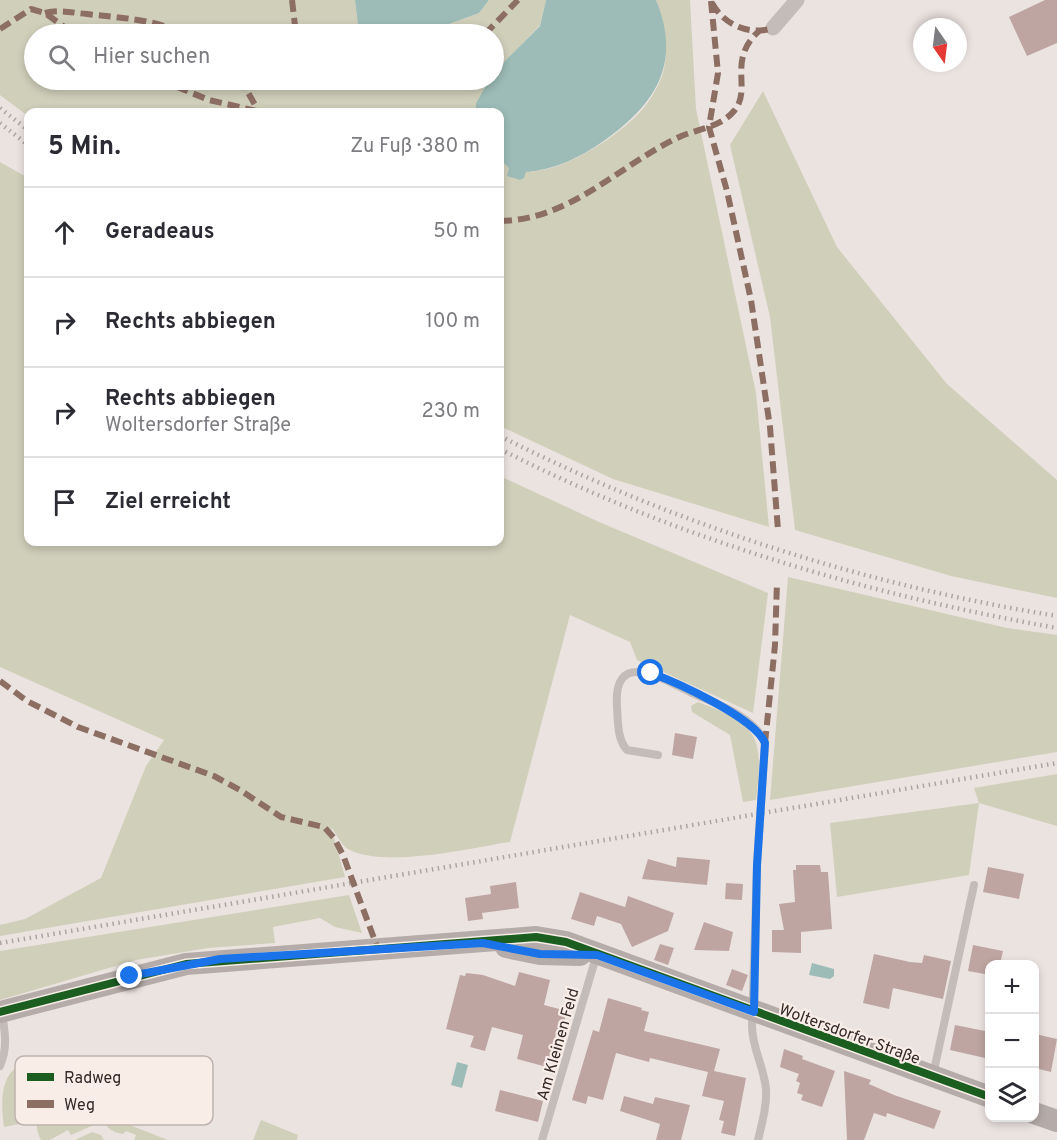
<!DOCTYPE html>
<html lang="de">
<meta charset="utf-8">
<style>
:root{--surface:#fff;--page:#f2f2f3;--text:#2b2b33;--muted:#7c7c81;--line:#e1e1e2}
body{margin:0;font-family:Overpass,sans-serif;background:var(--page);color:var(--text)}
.controls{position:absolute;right:18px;bottom:18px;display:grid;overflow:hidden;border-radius:12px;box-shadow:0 3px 9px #0003}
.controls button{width:54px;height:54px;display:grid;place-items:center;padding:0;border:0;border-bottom:2px solid var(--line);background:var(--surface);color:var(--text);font:30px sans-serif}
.compass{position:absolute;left:913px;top:18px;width:54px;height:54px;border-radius:50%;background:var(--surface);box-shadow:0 3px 9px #0003;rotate:166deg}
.stop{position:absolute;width:18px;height:18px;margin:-14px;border:4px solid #1a73e8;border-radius:50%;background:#fff}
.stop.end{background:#1a73e8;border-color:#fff;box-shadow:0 2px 6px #0008}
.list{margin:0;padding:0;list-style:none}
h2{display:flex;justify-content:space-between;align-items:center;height:78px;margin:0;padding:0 24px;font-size:26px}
h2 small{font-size:20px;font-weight:400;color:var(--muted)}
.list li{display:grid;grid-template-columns:39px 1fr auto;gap:18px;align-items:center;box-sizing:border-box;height:90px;padding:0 24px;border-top:2px solid var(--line)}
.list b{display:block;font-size:22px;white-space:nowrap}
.list p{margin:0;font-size:20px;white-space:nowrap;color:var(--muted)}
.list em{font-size:20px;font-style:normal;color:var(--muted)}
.icon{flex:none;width:33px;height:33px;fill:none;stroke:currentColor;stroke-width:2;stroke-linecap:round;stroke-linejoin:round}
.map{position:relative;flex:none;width:1057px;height:1140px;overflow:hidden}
.search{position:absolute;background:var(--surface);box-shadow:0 3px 9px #0003;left:24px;top:24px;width:480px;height:66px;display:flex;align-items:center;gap:15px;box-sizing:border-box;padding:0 21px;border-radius:33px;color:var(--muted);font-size:22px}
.panel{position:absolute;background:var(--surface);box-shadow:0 3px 9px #0003;left:24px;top:108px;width:480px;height:438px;border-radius:12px}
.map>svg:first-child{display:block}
</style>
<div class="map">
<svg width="1057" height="1140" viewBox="0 0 1057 1140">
<rect width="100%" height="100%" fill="#ebe3e0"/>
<path fill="#d0cfba" d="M0,0h355l4,34h-325v46h455l-13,23 -1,9h-447v4l-28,-21z
M489,0h57l-6,25 -46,48v-39h-64v-3l49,-18z
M656,0h34l6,109 60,284 13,134 -156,-48 -113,-53v-267c30,38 116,-20 140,-47 8,-8 15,-20 20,-31 11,-25 5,-56 -4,-81z
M763,91l74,156 110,137 110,96v118l-106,-22 -156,-46 -25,-213 -40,-172z
M0,162l28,16v364h472v-66l99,46 169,71 -15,120 -116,-53 -7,-18 -60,-27 -60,227c-41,6 -125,27 -162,7 -7,-4 -12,-16 -17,-22l14,50 -345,59v-11l25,-6 76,-41 45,-112 18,-26 -164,-73z
M788,577l219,51 50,7v117l-287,48z
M698,702c61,22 66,35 58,98l-13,2 -13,-67 -38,-23 -1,-6z
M1057,774v52l-78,-23 -10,72 -132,22 -7,-74 149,-20 -5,-15z
M349,895l13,38 -27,-6 -15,-9 -47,9 2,16 -67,5 -72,12 -136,40v-49z
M17,1067l49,18 -17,11 -25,27 -20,4c-3,-22 -4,-49 13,-60z
M79,1087l18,31 -1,6 -25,11 -3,-5 -18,10h-9c-15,-28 13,-44 38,-53z
M99,1113l69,27h-34l2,-5 -10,-4 -3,3c-14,-2 -17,-8 -24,-21z
M261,1120l37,15 -1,5h-44z
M92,1132l9,3 3,5h-29z"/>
<path fill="#9dbcb7" d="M355,0h134l-10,13 -49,18v3h-71z
M546,0h110c26,63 0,104 -51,140 -24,17 -50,30 -79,32l-2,6 -4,2 -13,-4 2,-8 -9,-9v-47h-25l1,-9 13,-23h5v-8l46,-46z
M812,963l22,6v7l-4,3 -21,-4z
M457,1062l11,3 -6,23 -11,-3z"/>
<path fill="#bea5a2" d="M1045,0h12v43l-30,13 -18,-39z
M675,733l22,4 -4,22 -21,-4z
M677,857l33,3 -3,25 -65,-6 6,-20 28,8z
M796,865h24l1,7h7l4,57 -31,3v21l-29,-1v-22h12l-5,-26 16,-2 -2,-32h3z
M988,867l36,7 -5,25 -36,-7z
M516,882l3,26 -37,5 1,6 -15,2 -3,-23 26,-4 -1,-8z
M726,883l17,1 -1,16 -17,-1z
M580,892l45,15 3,-11 46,17 -6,18 -36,16 -11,-23 -24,-8 -3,10 -23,-7z
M704,922l29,10 -4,19 -35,-1z
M660,944l14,4 -6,17 -14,-5z
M973,945l30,6 -3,13h-10v11l-22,-4z
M874,954l36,8 12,1 2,-8 27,6 -8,38 -50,-11 -4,21 -26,-6z
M732,969l16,6 -6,16 -16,-6z
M519,972l31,8 -6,25 23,6 -6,21 -4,-1 -10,36 -30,-8 6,-24 -31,-8 -7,24 -15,-4 4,-11 -28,-7 14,-54 5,1 1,-3 17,2 32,11z
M608,998l34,10 -1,2 8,2 -5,19 76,18 -6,22 32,7 -11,58 -14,-3 3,-12 -5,-1 5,-19 -22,-5 6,-24 -58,-14 -1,4 -33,-9 -13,47 -15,-4 -2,8 -14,-4 21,-70 6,2z
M955,1025l35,7 -5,26 -35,-8z
M1035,1034l22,5 -6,33 -16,-4z
M784,1049l19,7 -1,3 33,12 -13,36 -21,-7 2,-5 -6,-2 3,-10 -4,-2 3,-7 -19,-7z
M844,1071l27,9 -2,4 25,11 47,16 -7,18 -47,-16 -1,4 -12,-4 -10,27h-17z
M500,1090l43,11 -5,21 -43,-11z
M624,1096l29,8 2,-7 35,8 -9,35h-25l4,-16 -40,-13z"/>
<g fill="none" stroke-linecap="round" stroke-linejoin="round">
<path stroke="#c4bcb8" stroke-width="8" d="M658,755l-31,-5c-10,-11 -9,-29 -10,-44 -4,-57 45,-28 73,-14 24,11 65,24 75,51l-8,122 -5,161c0,22 12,41 14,63 1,17 -4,34 -8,51
M0,1066c8,-18 5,-33 2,-53
M933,1075l41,-190
M542,1140l54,-183"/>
<path stroke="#c4bcb8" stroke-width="15" d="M773,28l24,-28"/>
<path stroke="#b5aca9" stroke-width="22" d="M506,947l34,7 40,1
M0,1012l186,-48 350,-27 30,5 424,155
M1034,1113l23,8"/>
<path stroke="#aba5a3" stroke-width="4.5" stroke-dasharray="1.5 4.5" stroke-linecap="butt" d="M0,108l28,22
M0,123l28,22
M500,436c173,88 365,149 557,180
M500,449c174,89 365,145 557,179
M0,943l1057,-180"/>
<path stroke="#8d6e63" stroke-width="6" stroke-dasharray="12 6" stroke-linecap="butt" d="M292,0l4,34
M711,1l7,72 -9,54 18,64 24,109 19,127 8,103
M712,3c12,22 37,33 61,25
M45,13c15,-4 27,0 42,1 35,4 66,5 98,20
M0,29l31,-20 14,4 29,21
M485,34l33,-34
M160,80l49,20 52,12
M237,80l9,9 13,23
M500,221c70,-1 117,-54 177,-83 18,-9 43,-10 57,-27 19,-22 -8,-50 25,-80
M0,681l27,20 51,26 136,49 26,14 41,27 43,10 10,11 9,17 35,94
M765,743l10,-98 2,-63"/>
<g stroke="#f8ede7" stroke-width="11">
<path id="cycleway" d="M0,1012l186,-48 350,-27 30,5 424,155"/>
</g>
<use href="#cycleway" stroke="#1b5e20" stroke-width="8"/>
</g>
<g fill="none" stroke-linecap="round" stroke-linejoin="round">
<path stroke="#1a73e8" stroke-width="8" d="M130,976l90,-17 263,-16 57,11 57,1 157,57 3,-147 8,-122c-10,-25 -87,-60 -114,-70"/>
</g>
<g text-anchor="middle" stroke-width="4.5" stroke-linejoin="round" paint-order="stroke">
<g font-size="16" fill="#342927" stroke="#f8ede7">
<text transform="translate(850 1033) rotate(20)" y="6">Woltersdorfer Straße</text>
<text transform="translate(557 1044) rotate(-74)" y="6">Am Kleinen Feld</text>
</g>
</g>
<rect x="15" y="1056" width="198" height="69" rx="9" fill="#f8ede7" stroke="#bdb2ad" stroke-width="1.5"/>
<rect x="27" y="1073" width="27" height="8" fill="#1b5e20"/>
<rect x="27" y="1100" width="27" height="8" fill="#8d6e63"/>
<g font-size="16" fill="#342927">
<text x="64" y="1083">Radweg</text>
<text x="64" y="1110">Weg</text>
</g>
</svg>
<div class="controls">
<button>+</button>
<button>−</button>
<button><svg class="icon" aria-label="layers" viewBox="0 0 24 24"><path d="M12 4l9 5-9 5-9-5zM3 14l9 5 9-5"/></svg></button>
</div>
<svg class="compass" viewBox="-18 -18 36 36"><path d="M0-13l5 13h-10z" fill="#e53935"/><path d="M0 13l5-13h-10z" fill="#7c7c81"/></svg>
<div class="stop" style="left:651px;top:673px"></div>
<div class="stop end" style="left:130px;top:976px"></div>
<div class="search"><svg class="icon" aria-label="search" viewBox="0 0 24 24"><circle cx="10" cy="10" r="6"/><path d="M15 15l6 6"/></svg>Hier suchen</div>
<section class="panel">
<h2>5 Min.<small>Zu Fuß · 380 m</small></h2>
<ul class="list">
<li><svg class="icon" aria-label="ahead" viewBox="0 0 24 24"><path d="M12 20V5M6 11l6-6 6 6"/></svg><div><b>Geradeaus</b></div><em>50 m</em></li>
<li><svg class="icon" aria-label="right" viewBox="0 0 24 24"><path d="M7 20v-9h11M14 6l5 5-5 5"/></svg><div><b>Rechts abbiegen</b></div><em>100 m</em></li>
<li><svg class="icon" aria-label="right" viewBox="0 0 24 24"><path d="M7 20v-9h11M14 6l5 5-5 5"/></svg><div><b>Rechts abbiegen</b><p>Woltersdorfer Straße</p></div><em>230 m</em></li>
<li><svg class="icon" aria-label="arrive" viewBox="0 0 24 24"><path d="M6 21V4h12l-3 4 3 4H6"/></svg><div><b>Ziel erreicht</b></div></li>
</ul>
</section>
</div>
